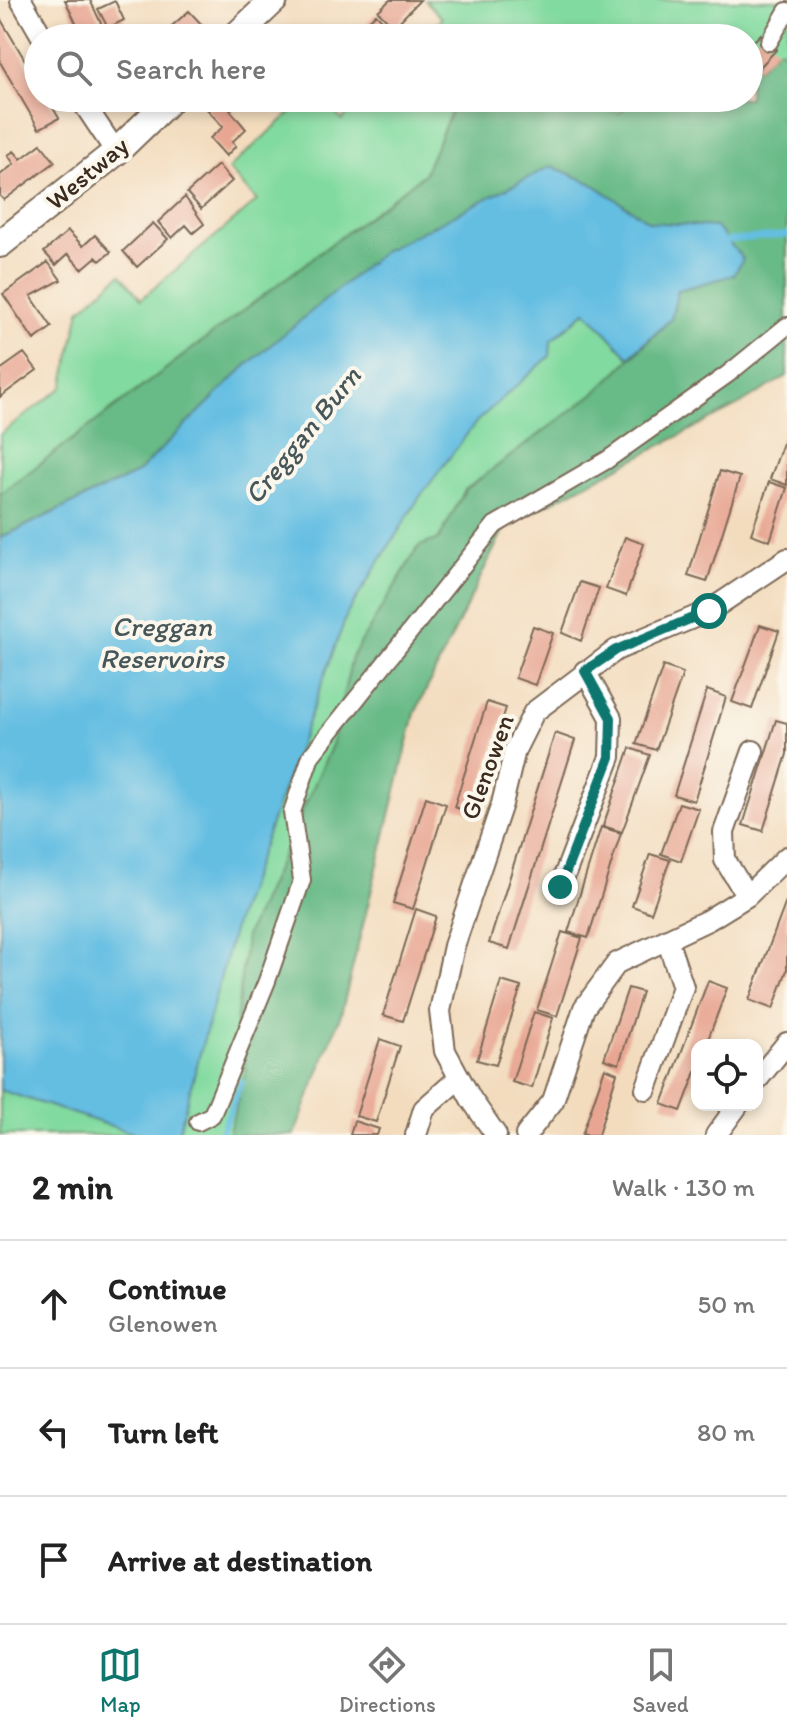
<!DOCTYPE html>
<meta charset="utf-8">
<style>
:root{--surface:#fff;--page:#f2f2f2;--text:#222;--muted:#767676;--line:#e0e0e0;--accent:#0f766e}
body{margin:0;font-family:Itim,sans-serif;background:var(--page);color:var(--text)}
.controls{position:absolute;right:24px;bottom:24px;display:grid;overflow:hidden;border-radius:16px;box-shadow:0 4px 12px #0003}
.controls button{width:72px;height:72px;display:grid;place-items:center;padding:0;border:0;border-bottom:2px solid var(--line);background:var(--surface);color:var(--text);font:40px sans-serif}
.stop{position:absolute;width:24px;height:24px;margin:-18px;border:6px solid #0f766e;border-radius:50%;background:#fff}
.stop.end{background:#0f766e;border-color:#fff;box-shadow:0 2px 8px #0008}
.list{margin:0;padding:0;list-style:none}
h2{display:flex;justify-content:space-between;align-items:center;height:104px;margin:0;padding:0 32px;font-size:34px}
h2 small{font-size:26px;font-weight:400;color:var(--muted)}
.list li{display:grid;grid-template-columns:52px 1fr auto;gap:24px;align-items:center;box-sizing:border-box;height:128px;padding:0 32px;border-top:2px solid var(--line)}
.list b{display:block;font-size:30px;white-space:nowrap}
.list p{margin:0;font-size:26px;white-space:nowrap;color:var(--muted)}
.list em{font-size:26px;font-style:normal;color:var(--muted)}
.icon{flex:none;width:44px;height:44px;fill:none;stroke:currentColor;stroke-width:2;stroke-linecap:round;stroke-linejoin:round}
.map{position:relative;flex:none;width:787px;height:1135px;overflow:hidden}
.search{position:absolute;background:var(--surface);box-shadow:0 4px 12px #0003;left:24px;right:24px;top:24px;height:88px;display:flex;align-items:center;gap:20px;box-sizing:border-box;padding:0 28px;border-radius:44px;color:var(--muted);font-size:30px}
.sheet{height:488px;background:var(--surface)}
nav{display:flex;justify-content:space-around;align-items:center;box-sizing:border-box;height:112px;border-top:2px solid var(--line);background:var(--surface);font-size:22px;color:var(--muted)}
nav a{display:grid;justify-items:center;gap:4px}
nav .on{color:var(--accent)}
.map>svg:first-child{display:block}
</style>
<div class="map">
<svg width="787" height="1135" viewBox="0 0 787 1135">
<rect width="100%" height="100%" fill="#fbf7ec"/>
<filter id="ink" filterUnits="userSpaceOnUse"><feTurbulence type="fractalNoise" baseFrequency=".0125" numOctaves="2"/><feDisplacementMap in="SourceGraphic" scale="16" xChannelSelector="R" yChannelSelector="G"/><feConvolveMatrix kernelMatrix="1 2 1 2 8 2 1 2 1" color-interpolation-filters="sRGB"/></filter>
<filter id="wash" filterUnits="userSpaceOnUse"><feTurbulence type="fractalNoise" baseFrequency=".006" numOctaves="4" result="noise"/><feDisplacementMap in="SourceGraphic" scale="32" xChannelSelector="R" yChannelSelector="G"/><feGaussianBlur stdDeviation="1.8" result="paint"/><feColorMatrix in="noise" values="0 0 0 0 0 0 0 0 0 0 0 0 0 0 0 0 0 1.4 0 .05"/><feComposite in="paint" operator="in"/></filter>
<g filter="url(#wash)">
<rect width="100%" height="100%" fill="#f3dcbe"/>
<path fill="#81da9f" stroke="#5e825e" stroke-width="2" d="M425,0h362v376l-282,150 -90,187 -74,301 -47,121h-294v-701l63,-47 17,-77 41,-36 20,25 116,-98 -29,-32 79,-71h13l22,22 22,-22h385v-60h-326l19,-20z"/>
<path fill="#68ba86" stroke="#527252" stroke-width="2" d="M777,49l10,2v59l-7,7 7,4v255l-50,30 -232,120 -90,187 -74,301 -47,121h-66l18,-64 -10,-48 10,-87 86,-191 20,-88 67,-111 20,-7 26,-49 131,-98 75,-73 7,-29 55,-15 -60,-49 -23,-4 -59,-39 -343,181 -111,109 -137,65v-44l424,-320 33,-76h116l46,15 17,-15h113v-39l10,9z"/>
<path fill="#64bee2" stroke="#507480" stroke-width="2" d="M551,166l40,17 59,39 66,5 27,32 -9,16 -56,15 -7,29 -42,38 -43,-46 -35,30 -1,15 -73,65 -58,77 -72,116 -111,306 -58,215h-39l-139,-45v-552l137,-65 111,-109 137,-114z"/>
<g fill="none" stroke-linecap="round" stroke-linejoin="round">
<path stroke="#64bee2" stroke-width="6" d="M723,241l64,-6
M220,1135l22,-54"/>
</g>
<g id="blocks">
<path fill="#e8a692" d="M65,0h25l18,38h-25z
M390,0h30l-26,27 -16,-16z
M115,1l9,19 -16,8 -10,-19z
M189,11l15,16 -12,11h-34z
M376,14l15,15 -9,9h-31z
M0,18l38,64v16h9l12,20 -20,11 -39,-67z
M761,34l16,15 -18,19 -10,-9v-13z
M218,98l24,2 -12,10 16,19 -14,13 4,4 -10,10 -16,-18 13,-11 -16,-18z
M41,144l14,18 -51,38 -4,-4v-21l14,-11 -6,-9 6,-4 7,8z
M218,165l14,16 -31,28 -14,-16z
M185,197l19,27 -11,9 -7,-8 -14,13 -14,-16z
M153,223l15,16 -31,28 -14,-16z
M68,231l15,15 12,-11 16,17 -11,9 -4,-4 -14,12 -14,-15 -12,11 -12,-13z
M48,262l13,18 -30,16 21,31 -18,13 -31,-46z
M24,353l13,17 -37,27v-27z
M787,432v53l-17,-6z
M720,471l20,6 -33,105 -19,-6z
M769,482l18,6 -17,53 -19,-7z
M625,537l19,7 -18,52 -20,-7z
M580,582l19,6 -18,53 -19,-8z
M760,625l19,6 -27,78 -20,-7z
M533,626l20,7 -18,52 -20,-7z
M663,666l20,7 -27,77 -20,-6z
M707,690l19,7 -32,104 -20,-6z
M487,702l19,6 -33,105 -19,-6z
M776,720l11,3v31l-24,77 -20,-6z
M555,733l20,7 -66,209 -20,-6z
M630,748l20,7 -28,77 -19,-6z
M426,797l20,7 -33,105 -20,-6z
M679,803l20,6 -18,52 -20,-7z
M601,827l20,6 -33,105 -20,-6z
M650,854l20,6 -19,53 -19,-7z
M787,899v71l-14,39 -24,-9z
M416,909l20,7 -33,105 -20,-6z
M562,932l20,6 -25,78 -20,-6z
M501,981l20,6 -25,78 -19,-5z
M708,981l19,7 -21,57h-9v24l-16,42 -19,-7z
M628,988l14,4 -23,72 -15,-5z
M534,1012l19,6 -21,70 -20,-6z
M380,1039l20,7 -24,76 -20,-6z
M605,1068l12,5 -19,62h-16z
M354,1121l25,8 -2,6h-27z"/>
</g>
</g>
<g filter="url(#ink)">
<use href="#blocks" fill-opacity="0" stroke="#7b6856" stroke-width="2"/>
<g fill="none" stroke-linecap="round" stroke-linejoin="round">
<g stroke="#7b6856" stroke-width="20">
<path id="pedestrian" d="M769,42l18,-31
M198,1122l14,-7 55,-134 35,-101 -10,-68 19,-56 184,-231 112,-65 121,-86 59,-48"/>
</g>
<g stroke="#7b6856" stroke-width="24">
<path id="minor" d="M21,0l22,38
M80,98l36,54
M560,887l50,-130 1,-39 -26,-47
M747,896l-22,-36 -1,-28 29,-81
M757,1080l30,-37
M646,1089l37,-102 -16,-48
M416,1135l8,-26 35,-31
M496,1135l-25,-36 -26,-48 -5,-40 14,-65 48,-142 13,-54 19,-38 82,-62 93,-39 78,-52
M526,1135l27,-34 31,-93 33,-45 91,-43 39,-24 40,-39
M716,1135l22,-30"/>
</g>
<g stroke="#7b6856" stroke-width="30">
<path id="tertiary" d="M234,38l40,-38
M0,244l116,-92 56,-54"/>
</g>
<use href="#pedestrian" stroke="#fff" stroke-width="16"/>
<use href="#minor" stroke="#fff" stroke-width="20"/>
<use href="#tertiary" stroke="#fff" stroke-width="26"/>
</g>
</g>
<g fill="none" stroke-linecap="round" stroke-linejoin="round" filter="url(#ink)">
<path stroke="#0f766e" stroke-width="10" d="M560,887l50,-130 1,-39 -26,-47 31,-21 93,-39"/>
</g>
<g text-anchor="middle" stroke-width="8" stroke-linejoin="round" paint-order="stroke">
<g font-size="26" fill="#3b2a1e" stroke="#fbf7ec">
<text transform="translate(87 173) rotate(-40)" y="9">Westway</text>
<text transform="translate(487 767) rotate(-70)" y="9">Glenowen</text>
</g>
<g font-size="28" font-style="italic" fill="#475659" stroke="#fbf7ec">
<text transform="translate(302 435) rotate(-51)" y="10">Creggan Burn</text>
<text x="162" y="636">Creggan<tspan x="162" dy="32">Reservoirs</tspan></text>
</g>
</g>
</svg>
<div class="controls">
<button><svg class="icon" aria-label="locate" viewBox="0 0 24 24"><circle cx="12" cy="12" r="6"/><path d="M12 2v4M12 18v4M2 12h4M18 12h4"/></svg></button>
</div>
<div class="stop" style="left:709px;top:611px"></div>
<div class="stop end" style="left:560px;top:887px"></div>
<div class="search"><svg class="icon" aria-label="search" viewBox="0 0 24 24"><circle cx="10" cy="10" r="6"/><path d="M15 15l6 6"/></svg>Search here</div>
</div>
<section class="sheet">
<h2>2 min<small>Walk · 130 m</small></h2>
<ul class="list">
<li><svg class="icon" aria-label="ahead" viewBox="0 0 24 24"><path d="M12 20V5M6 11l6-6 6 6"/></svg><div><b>Continue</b><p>Glenowen</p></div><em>50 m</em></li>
<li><svg class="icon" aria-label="left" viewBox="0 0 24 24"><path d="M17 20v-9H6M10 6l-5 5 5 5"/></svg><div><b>Turn left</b></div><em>80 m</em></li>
<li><svg class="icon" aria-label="arrive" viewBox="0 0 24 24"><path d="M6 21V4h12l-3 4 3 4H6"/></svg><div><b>Arrive at destination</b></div></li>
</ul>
</section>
<nav>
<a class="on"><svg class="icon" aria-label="map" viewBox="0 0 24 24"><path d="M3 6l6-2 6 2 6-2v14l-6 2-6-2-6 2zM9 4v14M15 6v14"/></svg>Map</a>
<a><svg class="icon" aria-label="directions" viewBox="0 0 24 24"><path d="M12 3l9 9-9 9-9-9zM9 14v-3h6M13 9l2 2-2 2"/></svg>Directions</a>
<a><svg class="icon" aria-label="saved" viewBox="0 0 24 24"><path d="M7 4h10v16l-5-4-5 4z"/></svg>Saved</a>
</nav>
